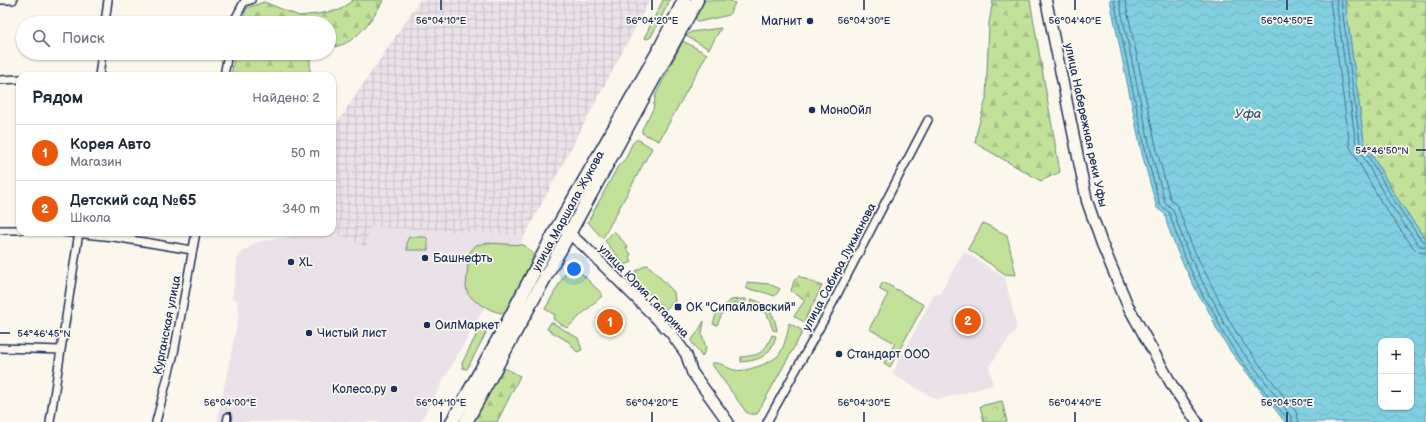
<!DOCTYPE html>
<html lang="ru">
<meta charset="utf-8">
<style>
:root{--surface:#fff;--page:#f6f6f7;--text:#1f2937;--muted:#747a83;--line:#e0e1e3;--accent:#ea580c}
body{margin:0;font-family:"Balsamiq Sans",sans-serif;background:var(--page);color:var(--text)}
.controls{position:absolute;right:12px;bottom:12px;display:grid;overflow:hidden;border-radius:8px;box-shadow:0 1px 3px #0004}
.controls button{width:36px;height:36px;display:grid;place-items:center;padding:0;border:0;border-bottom:1px solid var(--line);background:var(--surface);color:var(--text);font:20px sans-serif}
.you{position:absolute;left:574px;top:269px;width:14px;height:14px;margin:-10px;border:3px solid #fff;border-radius:50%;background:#1a73e8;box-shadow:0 0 0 6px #1a73e833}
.badge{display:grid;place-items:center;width:26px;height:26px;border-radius:50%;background:var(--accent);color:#fff;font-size:13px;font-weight:700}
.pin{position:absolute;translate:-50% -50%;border:2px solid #fff;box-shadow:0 1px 4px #0006}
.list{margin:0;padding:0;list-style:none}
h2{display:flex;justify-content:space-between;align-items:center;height:52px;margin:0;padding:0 16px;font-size:17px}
h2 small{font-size:13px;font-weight:400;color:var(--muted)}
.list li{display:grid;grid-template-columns:26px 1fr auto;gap:12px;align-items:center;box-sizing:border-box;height:56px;padding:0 16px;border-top:1px solid var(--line)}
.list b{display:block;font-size:15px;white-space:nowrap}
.list p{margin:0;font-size:13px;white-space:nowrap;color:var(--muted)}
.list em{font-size:13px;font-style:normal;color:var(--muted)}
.icon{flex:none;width:22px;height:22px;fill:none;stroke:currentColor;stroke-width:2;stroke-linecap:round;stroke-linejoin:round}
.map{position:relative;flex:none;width:1426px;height:422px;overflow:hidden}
.search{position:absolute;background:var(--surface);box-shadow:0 1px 3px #0004;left:16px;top:16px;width:320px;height:44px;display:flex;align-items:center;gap:10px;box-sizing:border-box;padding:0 14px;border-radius:22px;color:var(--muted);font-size:15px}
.panel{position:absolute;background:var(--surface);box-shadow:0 1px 3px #0004;left:16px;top:72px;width:320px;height:164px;border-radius:12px}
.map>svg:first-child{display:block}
</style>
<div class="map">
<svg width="1426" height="422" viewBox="0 0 1426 422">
<defs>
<pattern id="industrial-grid" width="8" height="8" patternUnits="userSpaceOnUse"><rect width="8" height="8" fill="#ebe1e8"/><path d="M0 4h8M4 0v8" fill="none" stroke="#c9c1c9"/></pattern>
<pattern id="forest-firs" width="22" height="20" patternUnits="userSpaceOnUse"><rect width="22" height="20" fill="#c2e199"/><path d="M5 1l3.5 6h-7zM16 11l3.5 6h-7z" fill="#a6c186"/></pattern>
<pattern id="park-crowns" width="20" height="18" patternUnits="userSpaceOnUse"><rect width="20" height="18" fill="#c2e199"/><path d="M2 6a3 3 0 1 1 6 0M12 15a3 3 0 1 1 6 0" fill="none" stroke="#a6c186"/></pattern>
<pattern id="water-waves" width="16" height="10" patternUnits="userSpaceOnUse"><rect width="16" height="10" fill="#82cfe0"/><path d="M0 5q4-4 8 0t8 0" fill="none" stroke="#70b2c3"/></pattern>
</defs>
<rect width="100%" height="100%" fill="#fbf7ec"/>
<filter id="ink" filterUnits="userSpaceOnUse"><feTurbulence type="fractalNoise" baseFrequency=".025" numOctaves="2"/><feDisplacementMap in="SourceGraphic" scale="8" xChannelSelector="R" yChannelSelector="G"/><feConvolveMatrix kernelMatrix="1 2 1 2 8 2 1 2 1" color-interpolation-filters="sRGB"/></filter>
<g filter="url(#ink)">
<path fill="#ebe1e8" d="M371,227l154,8 -105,187h-203l22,-107 -2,-16h-5l6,-43 18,-14 33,-5 12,-5h31l34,14z
M964,251l41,27 12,50 -28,38 4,19 -56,15 -45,-26 43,-81 4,2z"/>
<path fill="url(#industrial-grid)" d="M420,0h230l-125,235 -154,-8 -5,20 -34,-15v-109h5z"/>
<path fill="#c2e199" stroke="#6e887c" d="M663,0h7l-19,37 -4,2 -3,-1z
M705,0h23l7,3 -6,12 -31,7 -3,-4z
M721,28l-12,21 -23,-13 5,-4z
M683,41l24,13 -48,87 -17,-8v-4l11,-20 3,-15z
M636,140h3l13,8 -48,88 -2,2 -14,-16 30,-56 8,-8 6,-14z
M983,223l24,12 9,40 -11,-1 -37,-25z
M614,231l14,16 -2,2 5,5 -2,3 3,5 -7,3 -20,-24z
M409,237h17l2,3v10h-21v-9z
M487,243l37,2 8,7 2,9 -26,50 -7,2 -10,-3 -16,-9 -7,-7 -2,-7 3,-34 7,-8z
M571,263l32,32 -36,33 -14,-9 2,-4 -10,-6z
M646,265h2l26,27 1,9 -9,8h-2l-28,-29v-9z
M747,282l22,2 11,5 -5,7 -12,-4 -16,-3z
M883,282l41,23 -34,62 -6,-4 11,-20 -26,-14 19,-35 -9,-5z
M740,299h6v3l-13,2 -11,10 -5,11 -4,-1 4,-12 14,-12z
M751,299c16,4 24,15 26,32l-4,-1c-5,-14 -6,-23 -22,-27z
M704,321l-2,13 4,14 -4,9 -11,-16 6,-8z
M551,322l27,16 4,12 -5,2 -8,-10 -22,-13z
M789,323l14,8 -46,83h-7l-4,-2 -35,-49c11,-1 13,4 23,7 11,3 36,-7 44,-14 5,-5 11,-26 11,-33z
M481,326l2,1 3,6 -19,36h-1l-3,-1 -1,-5z
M772,335l4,1c-6,21 -16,24 -35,26v-5c20,-2 23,-4 31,-22z"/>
<path fill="url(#forest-firs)" stroke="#6e887c" d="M353,0h31c-13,19 -28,47 -55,47v-24h-88l6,-15 17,-6 35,14 18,-2 23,-4z
M993,0h37l30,172 -19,9 -66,-38 2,-12 9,-32 3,-76z
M1345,0h81v240l-30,-43 -32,-56z
M235,53h77l-2,6v17h-79z
M798,276l24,10 -18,36 -10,-6 11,-16 -14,-9 3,-10z
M502,368l5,1 13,7 -23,46h-25z"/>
<path fill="url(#park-crowns)" stroke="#6e887c" d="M1002,401l5,21h-23l-4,-16z"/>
<path fill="url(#water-waves)" stroke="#598fac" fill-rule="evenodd" d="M1110,0h235l19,141 32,56 30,43v182h-141l-54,-70 -15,-24 -3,-8 -8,-16 -4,-4 -23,-47 -11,-29 -2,-10 -8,-6 -15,-54zM1381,341h30v66h-30z"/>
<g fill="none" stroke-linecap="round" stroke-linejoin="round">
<path stroke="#446f92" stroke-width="1" d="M1114,0l32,153 14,52 9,7 13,39 22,47c10,10 14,25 21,38 18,28 40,57 62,82v4
M1119,0l32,152 14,50 8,8 13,38 23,47 4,5 11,24 15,23 52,69 1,6
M1125,0l32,151 13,47 8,9 14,39 38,76 14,22 52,68 3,10
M1330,0l20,147 33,58 29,41 6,6 8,1
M1336,0l20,144 32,57 29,42 4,3 5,1
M1341,0l19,142 33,57 28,41 5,2"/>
<g stroke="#1b2f5e" stroke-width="10">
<path id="street" d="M0,0h13
M105,23l3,-23
M233,23l11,-21 7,-2
M99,76l3,-23
M224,76l4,-23
M0,80l20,-1
M0,230h20
M64,232l50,5 78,13
M0,348l61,2
M50,422l29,-190
M156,422l18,-69 22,-121
M227,422l1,-5
M767,422l58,-104 103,-198"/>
</g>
<g stroke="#1b2f5e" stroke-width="13">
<path id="secondary" d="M1046,0l41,201 15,43 26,62 45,81 24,35
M565,230c7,4 11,11 18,15l88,88 15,21 6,18 36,50"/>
</g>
<g stroke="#1b2f5e" stroke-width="15">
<path id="primary" d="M452,422l54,-97 51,-97 102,-178 25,-50
M466,422l231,-422"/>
</g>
<use href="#street" stroke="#fbf7ec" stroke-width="7"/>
<use href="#secondary" stroke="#fbf7ec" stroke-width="10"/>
<use href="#primary" stroke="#fbf7ec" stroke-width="12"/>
</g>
</g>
<path fill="none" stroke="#1b2f5e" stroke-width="1.5" d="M441,0v10M652,0v10M864,0v10M1075,0v10M1287,0v10M1416,150h10M0,333h10M230,412v10M441,412v10M652,412v10M864,412v10M1075,412v10M1287,412v10"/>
<g fill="#1b2f5e" stroke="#fbf7ec" stroke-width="1.5">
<circle cx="810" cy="21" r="4"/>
<circle cx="812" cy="110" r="4"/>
<circle cx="425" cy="258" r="4"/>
<circle cx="291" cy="262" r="4"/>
<rect x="674" y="303" width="8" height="8" rx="2"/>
<circle cx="427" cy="325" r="4"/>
<circle cx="309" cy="333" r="4"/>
<circle cx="839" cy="354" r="4"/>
<circle cx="394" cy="389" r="4"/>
</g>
<g text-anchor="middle" stroke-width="3.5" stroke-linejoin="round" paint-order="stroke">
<g font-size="12" fill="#1b2f5e" stroke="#fbf7ec" text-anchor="start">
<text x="802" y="25" text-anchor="end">Магнит</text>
<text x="820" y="114">МоноОйл</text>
<text x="433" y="262">Башнефть</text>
<text x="299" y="266">XL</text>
<text x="686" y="311">ОК "Сипайловский"</text>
<text x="435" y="329">ОилМаркет</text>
<text x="317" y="337">Чистый лист</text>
<text x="847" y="358">Стандарт ООО</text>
<text x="386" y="393" text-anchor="end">Колесо.ру</text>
</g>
<g font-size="12" fill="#1b2f5e" stroke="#fbf7ec">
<text transform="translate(1086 125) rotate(78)" y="4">улица Набережная реки Уфы</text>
<text transform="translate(568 211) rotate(-61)" y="4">улица Маршала Жукова</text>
<text transform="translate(839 267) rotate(-62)" y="4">улица Сабира Лукманова</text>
<text transform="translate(644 291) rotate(46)" y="4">улица Юрия Гагарина</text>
<text transform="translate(167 325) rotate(-79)" y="4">Курганская улица</text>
</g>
<g font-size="13" font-style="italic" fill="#35577e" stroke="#fbf7ec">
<text x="1248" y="118">Уфа</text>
</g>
</g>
<g font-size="10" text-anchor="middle" fill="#1b2f5e" stroke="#fbf7ec" stroke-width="3.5" stroke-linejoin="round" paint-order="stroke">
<text x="441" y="24">56°04'10"E</text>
<text x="652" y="24">56°04'20"E</text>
<text x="864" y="24">56°04'30"E</text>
<text x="1075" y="24">56°04'40"E</text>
<text x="1287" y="24">56°04'50"E</text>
<text x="1382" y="154">54°46'50"N</text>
<text x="44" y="337">54°46'45"N</text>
<text x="230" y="406">56°04'00"E</text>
<text x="441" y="406">56°04'10"E</text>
<text x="652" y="406">56°04'20"E</text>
<text x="864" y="406">56°04'30"E</text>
<text x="1075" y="406">56°04'40"E</text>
<text x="1287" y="406">56°04'50"E</text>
</g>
</svg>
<div class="controls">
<button>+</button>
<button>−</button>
</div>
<div class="you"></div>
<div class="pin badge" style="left:610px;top:322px">1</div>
<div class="pin badge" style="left:968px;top:321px">2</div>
<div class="search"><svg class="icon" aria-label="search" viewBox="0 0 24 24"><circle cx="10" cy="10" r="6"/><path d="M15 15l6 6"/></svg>Поиск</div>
<section class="panel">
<h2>Рядом<small>Найдено: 2</small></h2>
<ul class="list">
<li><span class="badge">1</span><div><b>Корея Авто</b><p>Магазин</p></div><em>50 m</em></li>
<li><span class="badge">2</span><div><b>Детский сад №65</b><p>Школа</p></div><em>340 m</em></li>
</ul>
</section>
</div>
